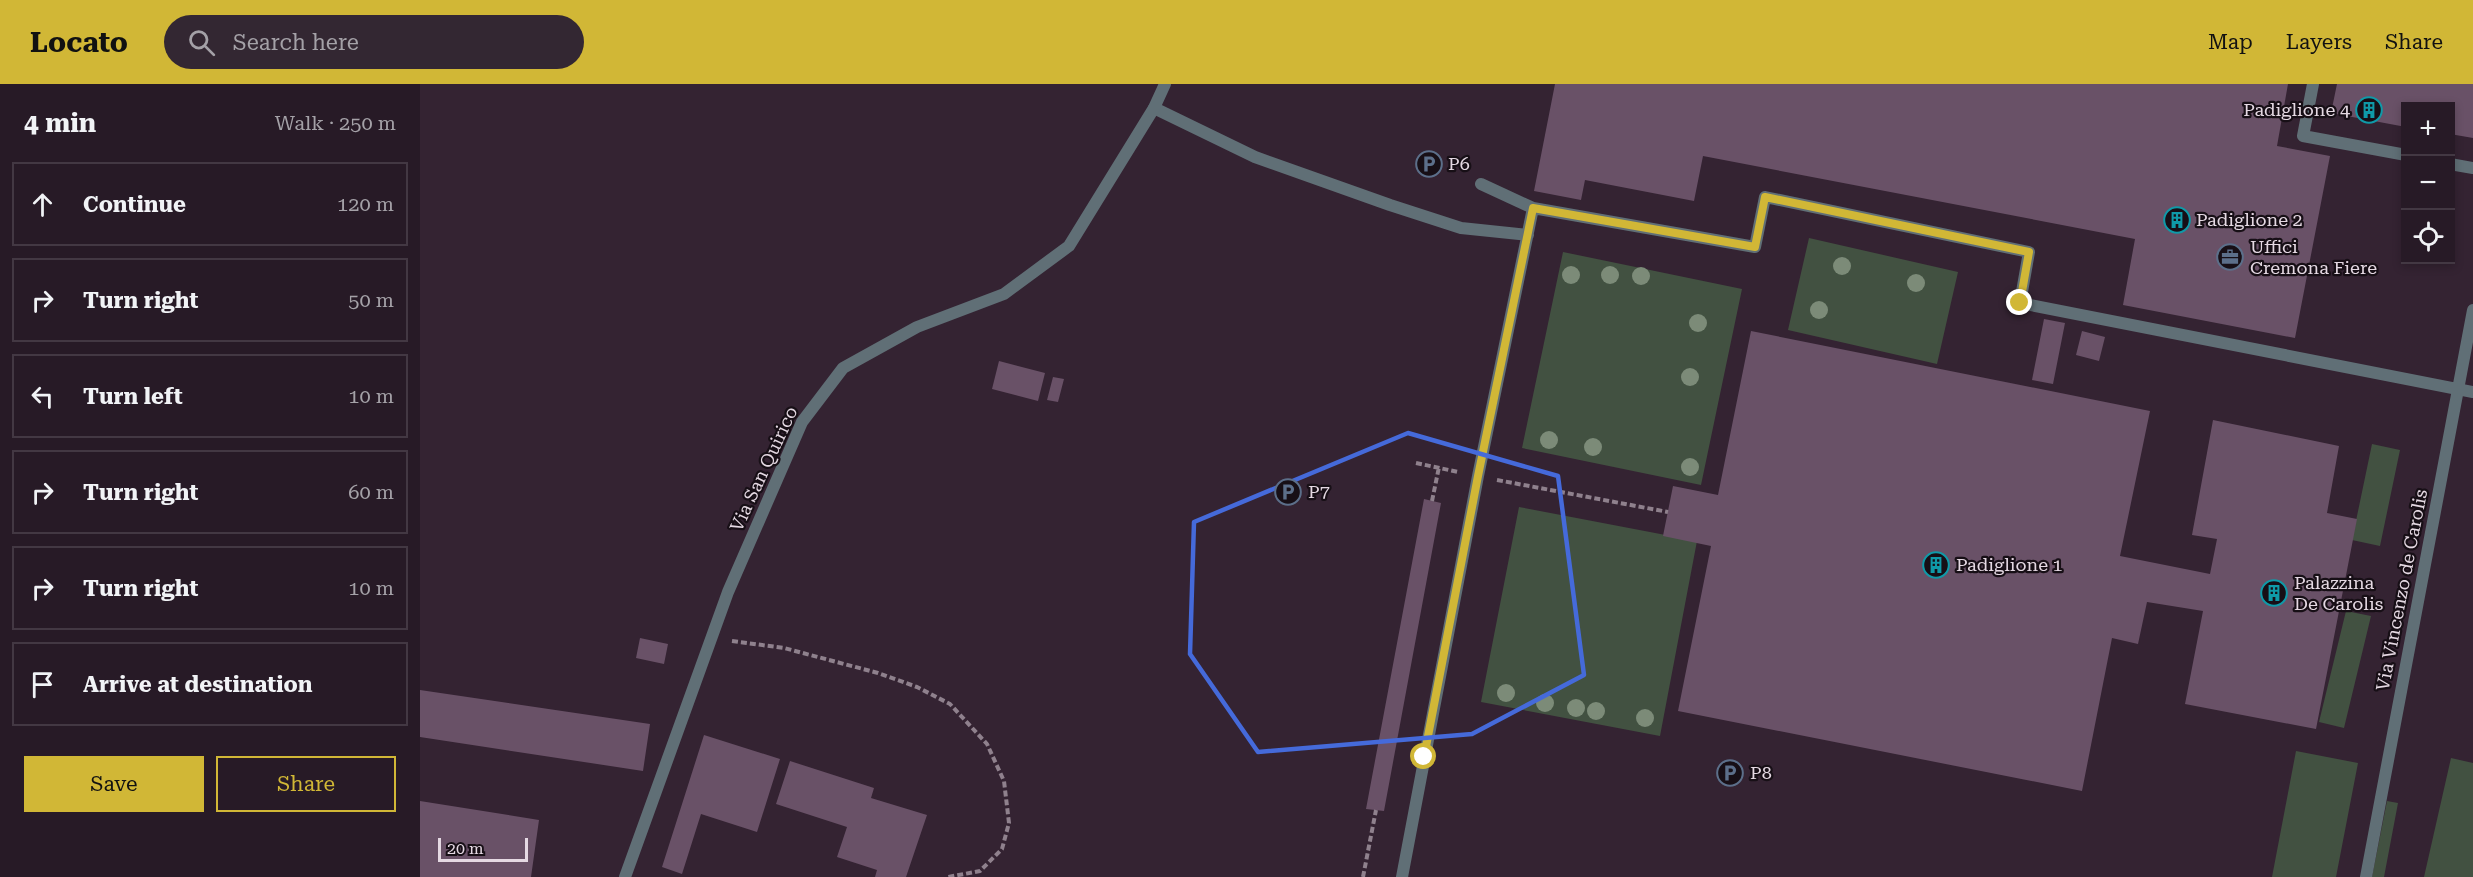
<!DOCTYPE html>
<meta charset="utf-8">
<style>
:root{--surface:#271a26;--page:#332732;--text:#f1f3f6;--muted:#a4a1a7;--line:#433843;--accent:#d1b736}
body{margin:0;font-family:"Roboto Serif",serif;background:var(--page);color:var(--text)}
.controls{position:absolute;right:18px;top:18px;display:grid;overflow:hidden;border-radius:0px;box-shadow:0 3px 9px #0003}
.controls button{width:54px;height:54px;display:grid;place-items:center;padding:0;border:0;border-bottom:2px solid var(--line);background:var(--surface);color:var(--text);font:30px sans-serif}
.scale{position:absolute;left:18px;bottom:15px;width:90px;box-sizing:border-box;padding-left:6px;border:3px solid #e5d9e3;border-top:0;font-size:16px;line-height:21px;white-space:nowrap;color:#e5d9e3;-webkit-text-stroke:4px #170f16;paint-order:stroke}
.stop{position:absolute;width:18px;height:18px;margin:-14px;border:4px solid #d1b736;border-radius:50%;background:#fff}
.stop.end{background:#d1b736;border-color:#fff;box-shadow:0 2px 6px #0008}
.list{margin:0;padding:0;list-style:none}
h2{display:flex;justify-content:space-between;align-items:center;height:78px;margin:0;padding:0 24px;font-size:26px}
h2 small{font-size:20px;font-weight:400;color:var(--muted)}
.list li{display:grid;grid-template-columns:39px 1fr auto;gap:18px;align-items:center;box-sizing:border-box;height:84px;margin:0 12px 12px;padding:0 12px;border:2px solid var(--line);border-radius:0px}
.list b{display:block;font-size:22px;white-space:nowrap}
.list em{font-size:20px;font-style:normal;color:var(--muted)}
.actions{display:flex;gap:12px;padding:18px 24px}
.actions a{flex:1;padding:14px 0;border:2px solid var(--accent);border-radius:0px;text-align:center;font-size:21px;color:var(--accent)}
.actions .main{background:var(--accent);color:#111}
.icon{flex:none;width:33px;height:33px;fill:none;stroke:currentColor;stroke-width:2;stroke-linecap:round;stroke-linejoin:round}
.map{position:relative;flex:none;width:2053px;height:793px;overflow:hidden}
header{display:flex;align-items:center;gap:36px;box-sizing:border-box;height:84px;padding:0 30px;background:var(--accent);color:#111}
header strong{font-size:28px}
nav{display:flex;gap:33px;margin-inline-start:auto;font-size:21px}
.search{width:420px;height:54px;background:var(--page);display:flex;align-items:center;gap:15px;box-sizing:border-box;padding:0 21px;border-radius:33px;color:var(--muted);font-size:22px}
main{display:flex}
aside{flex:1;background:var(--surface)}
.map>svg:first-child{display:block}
</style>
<header>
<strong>Locato</strong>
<div class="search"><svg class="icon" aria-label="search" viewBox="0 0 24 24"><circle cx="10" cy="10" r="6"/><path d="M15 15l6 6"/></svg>Search here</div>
<nav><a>Map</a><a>Layers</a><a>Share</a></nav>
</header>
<main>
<aside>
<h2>4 min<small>Walk · 250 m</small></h2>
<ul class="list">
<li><svg class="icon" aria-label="ahead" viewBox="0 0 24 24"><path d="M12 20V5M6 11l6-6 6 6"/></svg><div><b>Continue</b></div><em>120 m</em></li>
<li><svg class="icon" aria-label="right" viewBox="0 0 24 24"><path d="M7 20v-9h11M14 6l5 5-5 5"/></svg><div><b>Turn right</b></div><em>50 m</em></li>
<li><svg class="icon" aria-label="left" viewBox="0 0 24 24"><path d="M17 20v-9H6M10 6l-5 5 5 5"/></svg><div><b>Turn left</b></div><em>10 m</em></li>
<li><svg class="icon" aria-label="right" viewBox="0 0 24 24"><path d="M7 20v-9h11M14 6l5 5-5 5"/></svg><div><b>Turn right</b></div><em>60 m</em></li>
<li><svg class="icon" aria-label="right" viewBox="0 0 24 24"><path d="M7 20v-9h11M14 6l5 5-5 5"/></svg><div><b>Turn right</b></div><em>10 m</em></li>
<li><svg class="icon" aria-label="arrive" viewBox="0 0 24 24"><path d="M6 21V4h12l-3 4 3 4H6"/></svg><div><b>Arrive at destination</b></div></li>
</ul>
<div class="actions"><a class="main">Save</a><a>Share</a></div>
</aside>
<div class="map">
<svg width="2053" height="793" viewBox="0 0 2053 793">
<rect width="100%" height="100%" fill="#342332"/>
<path fill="#425141" d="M1389,154l149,34 -21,92 -149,-34z
M1143,168l179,37 -41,196 -179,-37z
M1952,360l28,6 -20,96 -28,-6z
M1099,423l178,34 -37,195 -179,-34z
M1926,527l25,5 -27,112 -25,-6z
M1876,667l62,12 -22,114h-64z
M2031,674l22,5v114h-49z
M1967,717l11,2 -14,74h-12z"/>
<path fill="#695167" d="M1135,0h733l-11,62 53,10 -35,182 -172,-33 12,-66 -432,-83 -9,45 -109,-21 -4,20 -47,-9z
M1917,0h136v54l-23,-4v-28h-44v21l-75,-14z
M1624,235l21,4 -12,61 -21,-4z
M1331,247l399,80 -30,145 90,18 7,-35 -25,-4 21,-115 126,26 -12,67 30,6 -41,210 -131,-25 18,-93 -56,-9 -9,42 -26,-6 -30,153 -404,-80 33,-165 -48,-10 10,-50 45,9z
M1662,247l23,6 -6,24 -23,-6z
M579,277l46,12 -7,28 -46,-12z
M633,293l11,2 -6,23 -11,-2z
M1004,415l17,4 -57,308 -18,-2z
M220,554l28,6 -4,20 -28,-6z
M0,606l230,34 -7,47 -223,-34z
M284,651l76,24 -23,73 -56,-18 -19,60 -20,-7z
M370,677l84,27 -3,10 56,17 -21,62h-31l2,-7 -40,-13 10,-30 -71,-23z
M0,717l119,19 -8,57h-111z"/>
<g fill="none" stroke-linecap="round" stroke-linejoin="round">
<path stroke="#8f818d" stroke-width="4" stroke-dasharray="6 3" stroke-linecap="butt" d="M996,379l42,9
M1077,396l171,32
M1012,417l7,-34
M312,557l52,7 94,25 39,14 33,17 37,40 17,37 5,42 -7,26 -22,22 -32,6
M943,793l13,-67"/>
<path stroke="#606f76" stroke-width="12" d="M1893,0l-10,52 103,19
M734,24l101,49 135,48 71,23 67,7
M2030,80l23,4
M1113,124l222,39 10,-50 264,55 -9,51 453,89
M982,793l76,-401 55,-268 -52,-24
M1946,793l107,-567"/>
<path stroke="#606f76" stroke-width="12" d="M205,793l103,-285 74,-170 41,-54 74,-41 87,-33 65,-48 85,-138 11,-24"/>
</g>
<g fill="#7c8b78">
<circle cx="1422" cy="182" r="9"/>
<circle cx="1151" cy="191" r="9"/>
<circle cx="1190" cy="191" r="9"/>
<circle cx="1221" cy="192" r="9"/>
<circle cx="1496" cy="199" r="9"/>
<circle cx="1399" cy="226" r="9"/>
<circle cx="1278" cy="239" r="9"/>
<circle cx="1270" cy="293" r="9"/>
<circle cx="1129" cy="356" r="9"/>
<circle cx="1173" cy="363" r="9"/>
<circle cx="1270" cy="383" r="9"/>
<circle cx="1086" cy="609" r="9"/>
<circle cx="1125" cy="619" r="9"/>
<circle cx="1156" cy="624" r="9"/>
<circle cx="1176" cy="627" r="9"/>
<circle cx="1225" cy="634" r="9"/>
</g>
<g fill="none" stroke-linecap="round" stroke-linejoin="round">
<path stroke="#d1b736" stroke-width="8" d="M1004,673l54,-281 55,-268 222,39 10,-50 264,55 -9,51"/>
</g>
<path fill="none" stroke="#456ada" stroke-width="4.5" stroke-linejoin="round" d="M988,349l150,43 26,199 -112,59 -214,18 -68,-98 4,-132z"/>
<defs>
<g id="building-ring" transform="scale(1.35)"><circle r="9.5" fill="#170f16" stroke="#0f9aa8" stroke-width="1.5"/><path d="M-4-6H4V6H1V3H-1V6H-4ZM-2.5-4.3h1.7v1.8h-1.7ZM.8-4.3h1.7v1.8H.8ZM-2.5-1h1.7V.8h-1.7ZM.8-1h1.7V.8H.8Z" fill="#0f9aa8"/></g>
<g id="parking-ring" transform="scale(1.35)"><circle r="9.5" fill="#170f16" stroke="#5c6f8a" stroke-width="1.5"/><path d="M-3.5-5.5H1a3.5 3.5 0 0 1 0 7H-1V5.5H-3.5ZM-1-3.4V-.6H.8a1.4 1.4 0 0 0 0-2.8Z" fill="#5c6f8a"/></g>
<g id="office-ring" transform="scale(1.35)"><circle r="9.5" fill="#170f16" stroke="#5c6f8a" stroke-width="1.5"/><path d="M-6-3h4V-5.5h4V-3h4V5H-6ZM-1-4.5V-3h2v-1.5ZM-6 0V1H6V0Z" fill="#5c6f8a"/></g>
</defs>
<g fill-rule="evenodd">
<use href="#building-ring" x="1949" y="26"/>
<use href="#parking-ring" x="1009" y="80"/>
<use href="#building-ring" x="1757" y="136"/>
<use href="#office-ring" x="1810" y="173"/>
<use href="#parking-ring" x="868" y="408"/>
<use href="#building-ring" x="1516" y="481"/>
<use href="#building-ring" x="1854" y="509"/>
<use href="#parking-ring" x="1310" y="689"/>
</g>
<g text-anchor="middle" stroke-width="4.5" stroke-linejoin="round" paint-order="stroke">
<g font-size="18" fill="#e5d9e3" stroke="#170f16" text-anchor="start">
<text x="1930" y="32" text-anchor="end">Padiglione 4</text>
<text x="1028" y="86">P6</text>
<text x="1776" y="142">Padiglione 2</text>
<text x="1830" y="169">Uffici<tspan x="1830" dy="21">Cremona Fiere</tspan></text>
<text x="888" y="414">P7</text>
<text x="1536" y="487">Padiglione 1</text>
<text x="1874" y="505">Palazzina<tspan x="1874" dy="21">De Carolis</tspan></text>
<text x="1330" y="695">P8</text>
</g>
<g font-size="18" fill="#e5d9e3" stroke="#170f16">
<text transform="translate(344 385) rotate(-65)" y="6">Via San Quirico</text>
<text transform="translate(1982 506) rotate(-79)" y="6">Via Vincenzo de Carolis</text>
</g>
</g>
</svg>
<div class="controls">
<button>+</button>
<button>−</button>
<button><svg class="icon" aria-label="locate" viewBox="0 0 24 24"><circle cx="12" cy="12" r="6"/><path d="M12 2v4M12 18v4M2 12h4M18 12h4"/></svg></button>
</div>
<div class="scale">20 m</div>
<div class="stop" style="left:1004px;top:673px"></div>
<div class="stop end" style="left:1600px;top:219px"></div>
</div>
</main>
